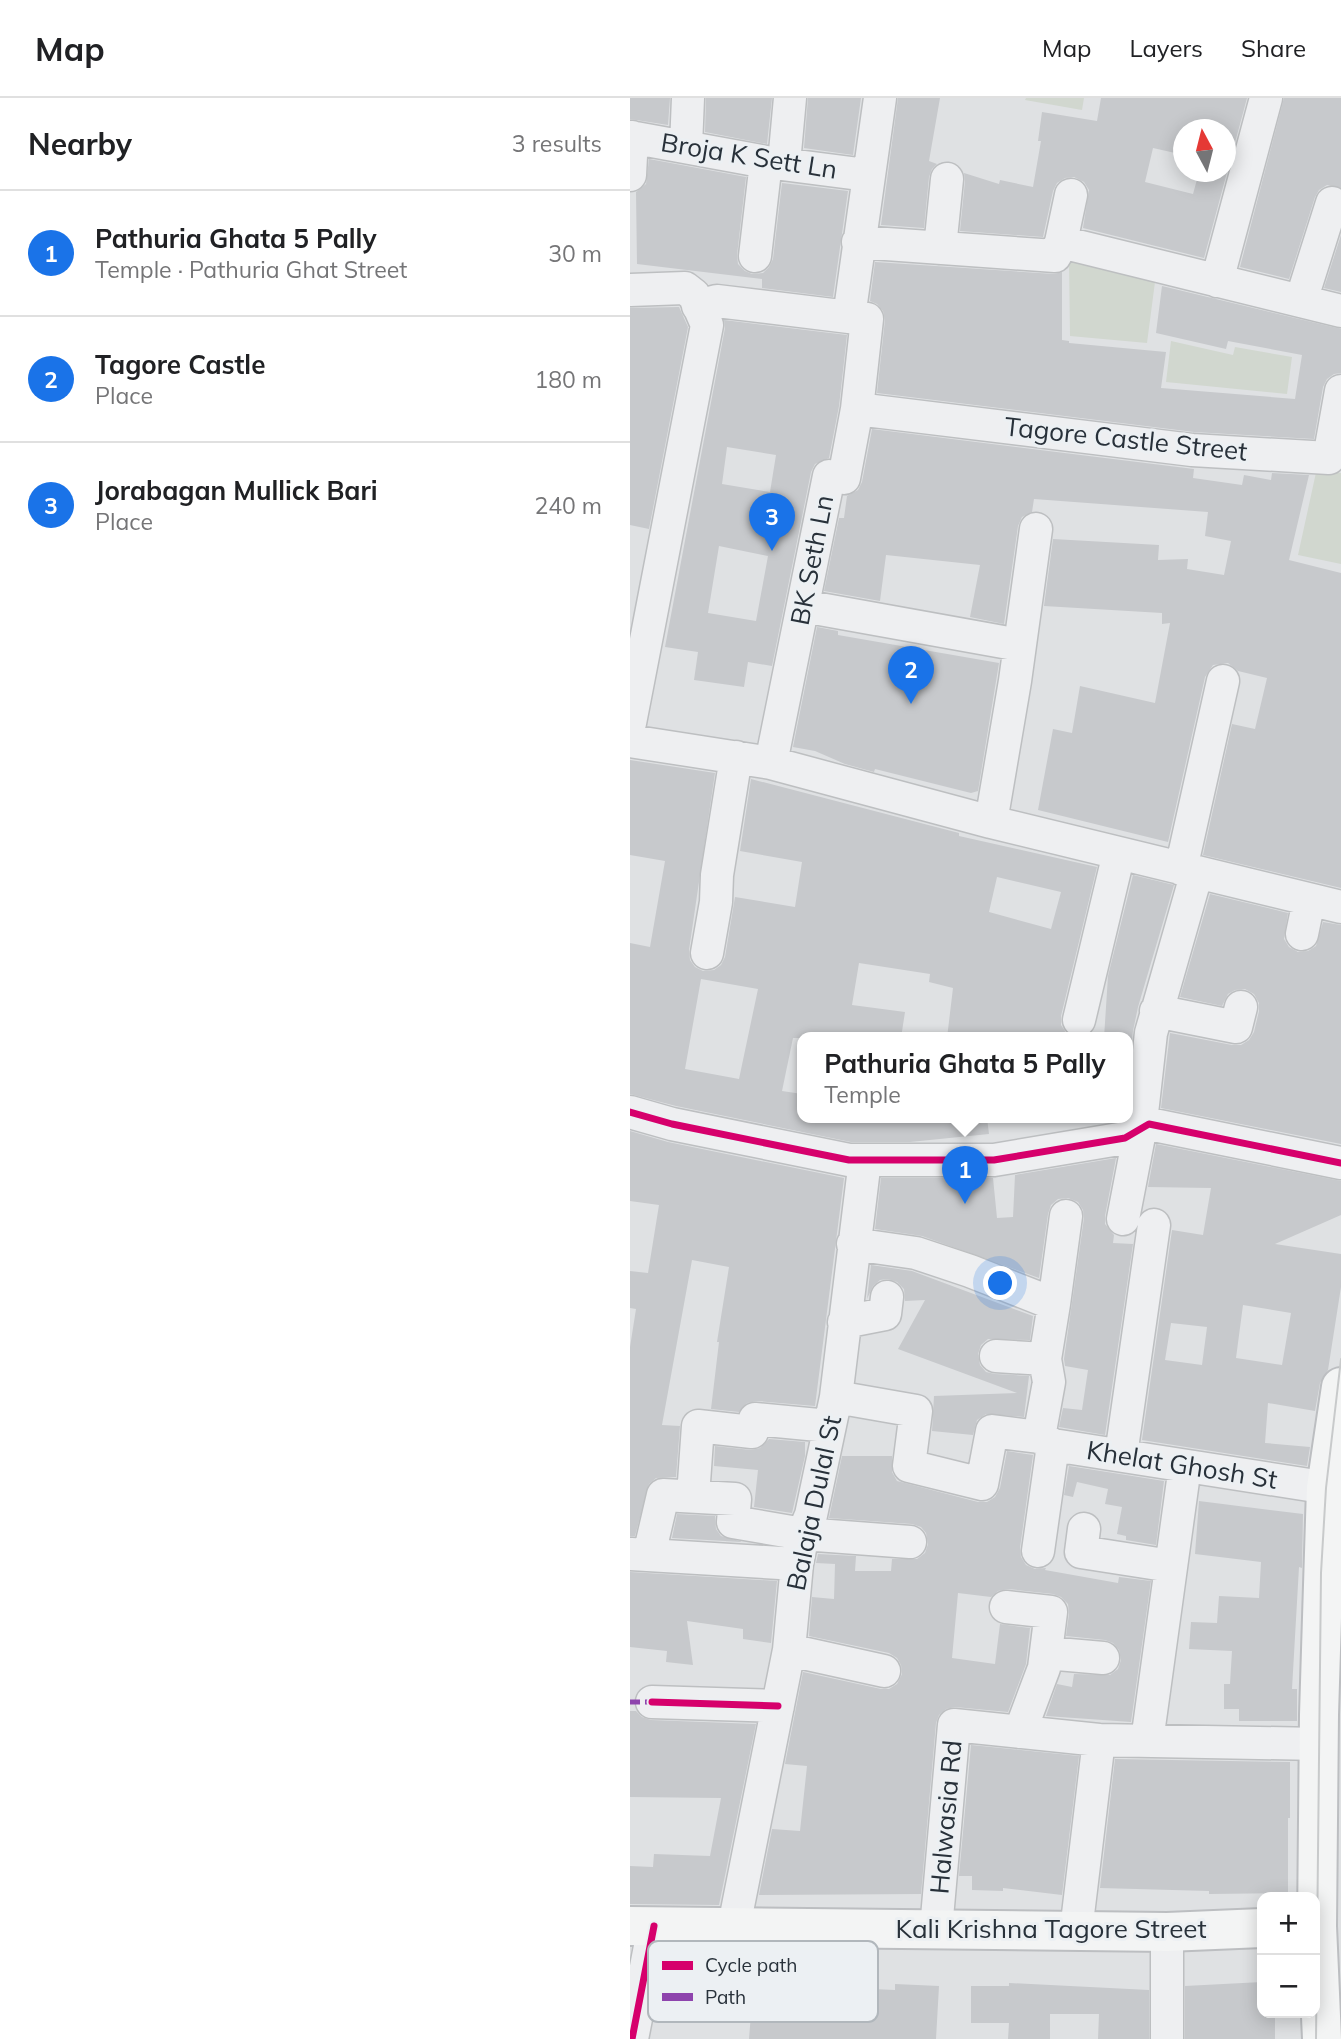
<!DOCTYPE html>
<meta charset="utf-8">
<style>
:root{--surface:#fff;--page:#f2f2f2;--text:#202124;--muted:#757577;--line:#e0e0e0;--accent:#1a73e8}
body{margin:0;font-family:Mulish,sans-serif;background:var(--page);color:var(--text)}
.controls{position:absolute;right:21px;bottom:21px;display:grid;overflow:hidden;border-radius:14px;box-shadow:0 4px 18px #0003}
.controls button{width:63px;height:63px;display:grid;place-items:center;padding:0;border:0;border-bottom:2px solid var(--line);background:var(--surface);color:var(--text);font:35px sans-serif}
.compass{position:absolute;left:543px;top:21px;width:63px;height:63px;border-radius:50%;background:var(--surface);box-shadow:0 4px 18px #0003;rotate:353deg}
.you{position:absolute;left:371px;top:1186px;width:24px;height:24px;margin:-18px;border:5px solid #fff;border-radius:50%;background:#1a73e8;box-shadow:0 0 0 10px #1a73e833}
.badge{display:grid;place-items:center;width:46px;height:46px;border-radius:50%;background:var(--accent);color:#fff;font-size:23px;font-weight:700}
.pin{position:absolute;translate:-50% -58px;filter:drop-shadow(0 2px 4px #0008)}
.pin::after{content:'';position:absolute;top:37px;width:24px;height:21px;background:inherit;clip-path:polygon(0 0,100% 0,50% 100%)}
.popup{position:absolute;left:167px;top:934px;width:336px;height:91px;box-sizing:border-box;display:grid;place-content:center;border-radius:14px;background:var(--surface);filter:drop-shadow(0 2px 5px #0005);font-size:23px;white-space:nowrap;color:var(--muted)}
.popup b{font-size:26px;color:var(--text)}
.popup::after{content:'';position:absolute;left:50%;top:100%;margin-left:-14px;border:14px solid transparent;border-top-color:var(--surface)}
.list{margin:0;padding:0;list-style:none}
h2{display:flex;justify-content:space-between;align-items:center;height:91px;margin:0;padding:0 28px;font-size:30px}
h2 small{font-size:23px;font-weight:400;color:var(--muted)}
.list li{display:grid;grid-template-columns:46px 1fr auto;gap:21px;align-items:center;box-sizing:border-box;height:126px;padding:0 28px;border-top:2px solid var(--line)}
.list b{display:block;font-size:26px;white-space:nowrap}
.list p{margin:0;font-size:23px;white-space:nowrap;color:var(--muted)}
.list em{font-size:23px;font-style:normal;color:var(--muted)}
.map{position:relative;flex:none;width:711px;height:1941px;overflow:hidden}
header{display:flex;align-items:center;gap:42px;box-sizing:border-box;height:98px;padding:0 35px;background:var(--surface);border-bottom:2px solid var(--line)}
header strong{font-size:33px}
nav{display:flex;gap:38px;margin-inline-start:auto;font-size:24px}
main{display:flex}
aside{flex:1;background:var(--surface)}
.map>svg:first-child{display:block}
</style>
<header>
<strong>Map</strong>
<nav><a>Map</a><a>Layers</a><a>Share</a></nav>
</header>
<main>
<aside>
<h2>Nearby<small>3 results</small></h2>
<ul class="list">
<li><span class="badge">1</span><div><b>Pathuria Ghata 5 Pally</b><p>Temple · Pathuria Ghat Street</p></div><em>30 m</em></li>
<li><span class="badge">2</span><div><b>Tagore Castle</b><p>Place</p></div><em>180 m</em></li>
<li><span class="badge">3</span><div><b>Jorabagan Mullick Bari</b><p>Place</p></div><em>240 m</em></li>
</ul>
</aside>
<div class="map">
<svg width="711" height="1941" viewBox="0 0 711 1941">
<rect width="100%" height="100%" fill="#dfe1e3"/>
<path fill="#d1d7cf" d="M396,0h58l-2,12 -57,-10z
M439,162l86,22 -8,61 -77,-7z
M541,243l62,14 2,-8 57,10 -5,37 -121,-12z
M687,370l24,5v91l-43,-9z"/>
<path fill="#c7c9cc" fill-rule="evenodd" d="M0,0h40l-2,27 -38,-6z
M76,0h66l-5,46 -62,-12z
M178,0h53l-8,57 -49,-7z
M268,0h42l-11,63 8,3 -5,5 -3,8 -5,51 -43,-3z
M471,0h146l-43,160 -121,-30 6,-38 -5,-8 -10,-5 -9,1 -8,5 -4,8 -10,46 -83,-6 5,-50 -1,-8 35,11 1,-4 33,7 8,-46h-3l4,-29 55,9zM554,32h42v42h-27l-6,22 -48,-12 8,-34 31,7z
M654,0h57v90l-14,-3 -8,5 -4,7 -26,82 -49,-12z
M19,61l97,18 -9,78 1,9 7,7 7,3 11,-1 6,-6 4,-8 9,-76 66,8 -15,106 -71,-9v-9l-125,-15 -1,-72 10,-8z
M711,137v57l-17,-4z
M245,164l179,12 8,-2v68l7,1v2l97,9 -5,36 134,11 7,-44 -74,-14 -2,8 -70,-16 6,-47 179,43v44l-7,1 -7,5 -4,8 -9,52 -120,-7 -317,-39 8,-73 -2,-9 -6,-7 -7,-3z
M49,209l9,20 -39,202 -19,-4v-217z
M94,222l123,15 -8,71 -10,52 -14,6 -4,8 -39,194 -24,-4 -4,25 -50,-7 4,-28 -33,-5 60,-319zM97,349l49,8 -6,37 -48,-8zM89,448l49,10 -12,65 -48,-8z
M242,331l322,40 -1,9 49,7 2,-10 27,5 1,-7 37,2 -20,85 52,13v315l-138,-33 29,-131 23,5 12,-51 -29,-7 -10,-8 -15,2 -8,12 -37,165 -130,-32 15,-81 19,4 8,-47 75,17 15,-80 -8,1v-11l-118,-7 9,-67 106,6 -1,15 30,-1 -1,10 37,6 7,-34 -26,-5 3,-24 -174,-13 -2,13 -10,5 -4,9 -14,98 -34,-7 10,-52 -94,-10 -6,46 -56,-10 15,-73h5l3,-22 11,-6 4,-8z
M187,529l21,4v4l161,28 -21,128 -7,2 -96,-24 -1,3 -29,-8 -30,-13 -22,-4z
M0,662l85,13 -26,177 1,10 5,7 8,4 11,-1 7,-5 4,-8 10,-60 60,10 7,-45 -62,-11 11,-72 208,54v3l138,31 -36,149v9l4,6 -1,7h-117l6,-50 -24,-6 1,-8 -71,-11 -7,42 53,7 -4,26h-108l-11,53 20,3v24h185l2,16 -79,8h-59l-175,-36 -46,-12v-151l20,4 15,-86 -35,-6zM367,779l64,15 -10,37 -62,-17zM71,881l57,10 -19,90 -54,-10z
M503,777l41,10 -36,122 -5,24 -5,44v-37h-24l4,-62z
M580,796l78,19 -4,26 5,8 9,5 10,-1 8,-5 7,-24 18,3v219l-180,-36 9,-75 62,12h9l8,-5 5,-8 5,-21v-8l-5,-9 -9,-5 -10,1 -7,4 -6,12 -42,-9z
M0,1033l38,11 176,36 -29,228 -58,-5 -10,2 -8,9 -28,-3 8,-67h-2l12,-75 -37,-7 -30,165 18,1 -4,51 -20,1 -7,6 -14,52h-5v-189l6,-38 -6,-1v-37l18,2 11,-68 -29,-4z
M526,1046l185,37v34l-66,29 66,10v33l-13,83 -8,13 -5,28 -47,-8 -3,40 45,4 -3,19 -165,-26 30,-210 31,5 8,-47 -63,-1zM613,1207l48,8 -9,52 -46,-7zM541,1225l36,4 -5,38 -37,-5z
M486,1060l-11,58v8l9,11 -1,8 20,1 -28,191 -46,-8 4,-19 19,2 6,-40 -23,-4 -1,-7 20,-141 -1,-8 -5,-8 -10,-4 -10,1 -7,6 -3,9 -9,64 -117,-42 -47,-7 6,-51h112l4,40 16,-1 2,-42z
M241,1167l41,6 121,45 -3,24 -42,-1 -7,6 -3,9 2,11 6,7 9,2 34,2 -5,41 -38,-3 -9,6 -4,15 -41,-4 2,-35 83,-3 -119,-44 27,-49 -20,1 -1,-12 -7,-7 -9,-3 -8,1 -7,6 -6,13z
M139,1341l36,3v14l-13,57 -38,-6 4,-37 -44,-4 1,-20 36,4 9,-2z
M377,1353l26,4 -13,93 1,9 5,8 9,4 11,-1 -1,2 73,13 1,-6 32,4 -20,141 -85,-6 11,-32 15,3 2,-13 36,1 8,-6 3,-9 -2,-10 -6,-7 -8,-3 -39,-4 3,-22 -1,-10 -7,-7 -8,-3 -45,-5 -10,2 -7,6 -33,-4 -6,65 43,6 5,-40 30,4 -4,36 -18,48 -53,-5 -9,2 -7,6 -3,8 -15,171 -162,1 13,-66 28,2 7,-65 -22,-2 18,-92 78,17h8l8,-5 5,-10 -1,-9 -4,-7 -8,-5 -80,-17 3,-39 22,2 1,-35 -19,-1 2,-9 38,2 -1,15h36l1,-12h25l8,-6 3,-9 -2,-11 -5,-6 -9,-3 -83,-6 13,-62h50v16l5,9 81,21h9l8,-5 5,-9z
M439,1368l95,15 -8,64 -30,-5v-4l-9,-2 5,-27 -17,-3 3,-15 -31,-7 -4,15 -9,-2z
M569,1403l104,13 -1,54 -3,-1 -7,122h5v32h-58v-12h-15v-25h6l2,-33 -43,-2 2,-27 26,1 2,-27 40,2 2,-36 -66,-8z
M47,1416l38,2 1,13 5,7 22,6 -71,-4z
M0,1474l147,9 -6,62 -28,-4v-10l-56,-8 6,44 -27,-3 1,-11 -37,-4z
M0,1613h6l6,6 9,3 105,4 -37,181 -89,-1v-38l23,1 1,-13 56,2 11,-58 -91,-1z
M341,1647l108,11 -17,139 -59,-7v3l-31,-1v-14h-13z
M485,1661l175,3v56h-2v75l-79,1v-3l-109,-3z
M124,1878l98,6 -1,6 44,2v-6l44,2 -3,53h-187z
M632,1884v31h13v26h-90v-53z
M379,1885l140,7v49h-51l1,-25h-49v25h-42l1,-16h-38v-37h38z"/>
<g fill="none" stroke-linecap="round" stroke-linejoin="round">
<g stroke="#bdbfc1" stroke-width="35">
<path id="minor" d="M0,39l136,25 101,13
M56,48l2,-48
M154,65l6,-65
M0,77l2,-38
M228,144l197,14 6,-14 280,69
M431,144l10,-47
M310,150l7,-69
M125,158l11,-94
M587,183l49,-183
M0,192l55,-2 9,7 13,30 -77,398
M671,203l31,-98
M68,208l19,-5 132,16
M227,311l335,41 137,8 12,-67
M173,508l217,39
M0,643l141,22 220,59 350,85
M141,665l58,-287 15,2 13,-69 10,-90 -18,-2 31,-219
M361,724l24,-141 21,-152
M551,771l42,-188
M672,836l7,-34
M77,855l9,-51 1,-27 19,-118
M526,913l80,16 5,-20
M449,922l40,-167
M0,1014l42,12 177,36h145l131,-22 24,-14 192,39
M493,1121l17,-88 11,-98 46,-161
M223,1146l63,9 54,18 84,33 -9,55 4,23 -10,55
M424,1206l12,-88
M214,1224l41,-8 2,-17
M366,1258l49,3
M206,1299l80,14 -7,55 73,18 10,-53 47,6 14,8 288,45
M125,1321l74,7
M491,1357l33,-230
M63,1398l5,-70 54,6
M454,1431l-3,23 90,14
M408,1453l15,-106
M1,1456l166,10
M21,1457l1,-13 11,-47 72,4 -2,23 70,12 107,8
M376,1509l45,5 -7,56 -24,64
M159,1552l95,21
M416,1555l57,5
M22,1604l126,4
M517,1643l38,-275
M104,1828l55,-276 8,-86 6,-30 8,-19 25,-118 29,-237
M306,1831l18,-204 145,15 220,4
M446,1833l23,-191
M537,1834v107
M2,1941l22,-113"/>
</g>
<g stroke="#bcbec1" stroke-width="42">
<path id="major" d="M0,1828l537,6 95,-4
M692,1941l-5,-113 2,-211 7,-227 15,-101"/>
</g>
<use href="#minor" stroke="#eeeff1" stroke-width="32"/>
<use href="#major" stroke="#f3f4f4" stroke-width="38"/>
<path stroke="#c8cacb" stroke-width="2" d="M686,1941l5,-466 5,-85 15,-129"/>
<path stroke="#8e44ad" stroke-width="5" stroke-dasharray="10 5" stroke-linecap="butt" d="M0,1604h26"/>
<g stroke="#ecf0f3" stroke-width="11">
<path id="cycleway" d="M0,1014l42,12 177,36h145l131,-22 24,-14 192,39
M22,1604l126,4
M2,1941l22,-113"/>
</g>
<use href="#cycleway" stroke="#d6006c" stroke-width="7"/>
</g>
<g text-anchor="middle" stroke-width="6" stroke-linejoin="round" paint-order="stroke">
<g font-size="26" fill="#28313a" stroke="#ecf0f3">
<text transform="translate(119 58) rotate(9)" y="9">Broja K Sett Ln</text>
<text transform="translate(496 341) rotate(6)" y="9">Tagore Castle Street</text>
<text transform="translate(182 462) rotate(-79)" y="9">BK Seth Ln</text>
<text transform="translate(552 1367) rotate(9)" y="9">Khelat Ghosh St</text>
<text transform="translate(184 1405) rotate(-78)" y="9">Balaja Dulal St</text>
<text transform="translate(316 1719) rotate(-85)" y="9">Halwasia Rd</text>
<text x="421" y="1840">Kali Krishna Tagore Street</text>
</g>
</g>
<rect x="18" y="1843" width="230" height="81" rx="10" fill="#ecf0f3" stroke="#b1b7bc" stroke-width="2"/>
<rect x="32" y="1863" width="31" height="9" fill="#d6006c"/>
<rect x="32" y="1895" width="31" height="8" fill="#8e44ad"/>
<g font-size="19" fill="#28313a">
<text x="75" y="1874">Cycle path</text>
<text x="75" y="1906">Path</text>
</g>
</svg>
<div class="controls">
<button>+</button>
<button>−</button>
</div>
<svg class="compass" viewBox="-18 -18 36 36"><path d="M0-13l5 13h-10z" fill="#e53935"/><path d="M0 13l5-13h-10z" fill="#757577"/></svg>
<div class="you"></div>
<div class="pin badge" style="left:335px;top:1106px">1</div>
<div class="popup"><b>Pathuria Ghata 5 Pally</b>Temple</div>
<div class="pin badge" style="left:281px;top:606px">2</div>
<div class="pin badge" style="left:142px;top:453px">3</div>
</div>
</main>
